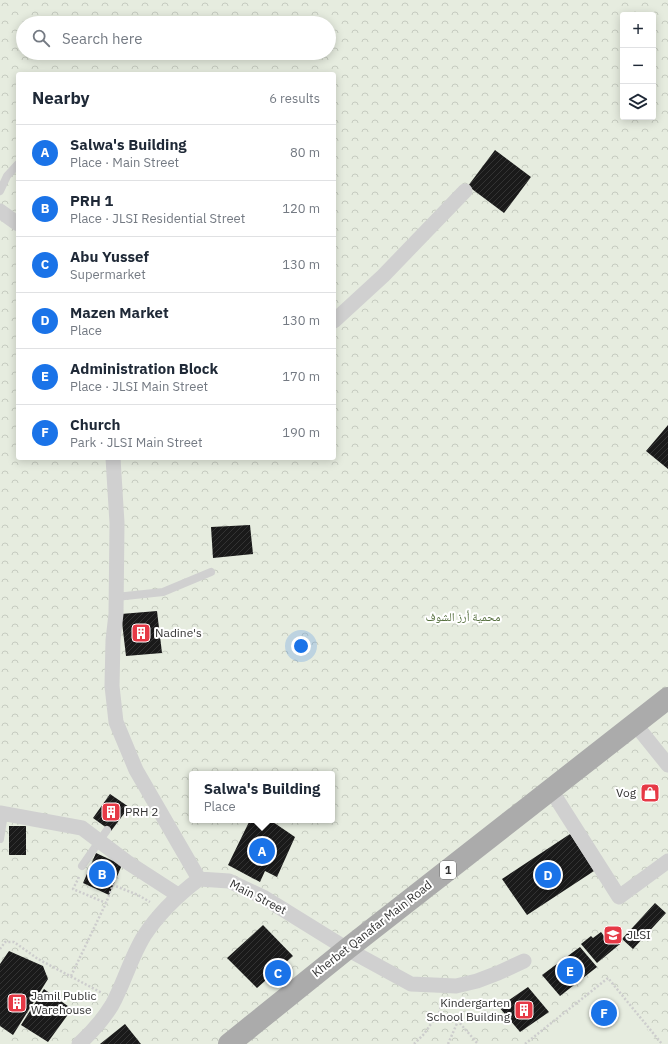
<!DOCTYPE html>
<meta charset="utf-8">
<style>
:root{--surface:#fff;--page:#f6f6f7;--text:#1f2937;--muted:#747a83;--line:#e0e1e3;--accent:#1a73e8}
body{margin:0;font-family:"IBM Plex Sans","Noto Naskh Arabic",sans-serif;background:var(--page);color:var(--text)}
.controls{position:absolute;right:12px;top:12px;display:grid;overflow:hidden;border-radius:4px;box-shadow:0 2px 10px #0003}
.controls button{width:36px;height:36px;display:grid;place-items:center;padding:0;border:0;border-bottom:1px solid var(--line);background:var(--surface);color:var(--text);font:20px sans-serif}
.you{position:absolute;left:301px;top:646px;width:14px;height:14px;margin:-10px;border:3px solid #fff;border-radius:50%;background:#1a73e8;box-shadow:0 0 0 6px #1a73e833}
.badge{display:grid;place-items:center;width:26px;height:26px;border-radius:50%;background:var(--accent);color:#fff;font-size:13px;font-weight:700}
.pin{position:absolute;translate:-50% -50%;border:2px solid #fff;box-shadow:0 1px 4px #0006}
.popup{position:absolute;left:189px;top:771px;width:146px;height:52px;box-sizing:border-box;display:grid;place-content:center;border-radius:4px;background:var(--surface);filter:drop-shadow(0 1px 3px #0005);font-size:13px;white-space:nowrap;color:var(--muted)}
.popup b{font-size:15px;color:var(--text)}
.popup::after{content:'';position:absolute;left:50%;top:100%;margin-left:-8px;border:8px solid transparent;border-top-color:var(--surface)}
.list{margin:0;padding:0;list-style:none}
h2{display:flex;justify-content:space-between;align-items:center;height:52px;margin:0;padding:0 16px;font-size:17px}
h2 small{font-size:13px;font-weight:400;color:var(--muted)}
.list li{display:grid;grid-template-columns:26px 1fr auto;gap:12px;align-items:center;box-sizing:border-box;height:56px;padding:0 16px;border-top:1px solid var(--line)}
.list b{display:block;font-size:15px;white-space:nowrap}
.list p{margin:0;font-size:13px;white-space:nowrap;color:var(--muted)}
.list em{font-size:13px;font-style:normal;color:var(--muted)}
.icon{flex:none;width:22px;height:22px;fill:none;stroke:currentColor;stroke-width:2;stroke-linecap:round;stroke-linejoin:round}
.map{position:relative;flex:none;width:668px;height:1044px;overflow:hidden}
.search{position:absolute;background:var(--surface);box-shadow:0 2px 10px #0003;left:16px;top:16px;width:320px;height:44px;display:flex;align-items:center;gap:10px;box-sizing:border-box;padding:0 14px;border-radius:22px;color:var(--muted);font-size:15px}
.panel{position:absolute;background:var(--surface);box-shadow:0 2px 10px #0003;left:16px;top:72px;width:320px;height:388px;border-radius:4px}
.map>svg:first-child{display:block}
</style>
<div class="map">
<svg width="668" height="1044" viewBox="0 0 668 1044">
<defs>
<pattern id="forest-crowns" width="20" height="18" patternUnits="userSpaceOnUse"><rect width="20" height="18" fill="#e6ecdf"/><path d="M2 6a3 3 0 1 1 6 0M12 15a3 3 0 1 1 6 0" fill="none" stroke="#c6cbc0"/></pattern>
<pattern id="building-hatch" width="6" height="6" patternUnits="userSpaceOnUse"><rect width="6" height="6" fill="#1a1a1a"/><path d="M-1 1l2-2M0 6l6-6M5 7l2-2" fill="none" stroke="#333"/></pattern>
</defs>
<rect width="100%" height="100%" fill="#fff"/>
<path fill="url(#forest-crowns)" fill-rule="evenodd" d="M0,0h668v1044h-668zM623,15h30v102h-30zM23,23h306v30h-306zM18,74h316v384h-316zM192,774h140v46h-140z"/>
<path fill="#e6ecdf" d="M612,983l46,61h-121z"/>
<path fill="url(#building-hatch)" d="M495,150l36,27 -27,36 -36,-27z
M668,425v44l-22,-18z
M250,525l3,29 -40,4 -2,-31z
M157,611l5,42 -36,3 -5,-42z
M110,794l19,13 -18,24 -18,-13z
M270,820l25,17 -18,40 -12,-6 -5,11 -32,-17 21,-43z
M9,826h17v29h-17z
M570,834l24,37 -67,44 -25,-36z
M96,853l26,12 -13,30 -26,-12z
M655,903l11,10 -33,36 -11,-10z
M263,925l30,31 -36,32 -30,-30z
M609,931l11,13 -23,19 -16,-19 10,-8 2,2 8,-6 3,4z
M580,947l17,20 -37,29 -18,-21z
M9,951l34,15 5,13 -35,56 -13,-9v-62z
M528,987l21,25 -29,20 -21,-25z
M44,989l28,20 -24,33 -27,-17z
M125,1024l16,20h-41z"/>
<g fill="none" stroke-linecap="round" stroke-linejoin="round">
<path stroke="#cdcdcd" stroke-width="2.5" stroke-dasharray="2 2" stroke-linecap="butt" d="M79,877l-6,12 33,14 7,-18 25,10 12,7
M0,949l5,-7h9l24,17 64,34
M71,976l35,-73
M414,1044l10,-10 16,-23 1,-10
M448,1044l10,-23 20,23
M525,1044l83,-66 54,66"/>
<path stroke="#d0d0d0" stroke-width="8" d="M0,191l7,-15 11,-12
M116,597l47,-5 48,-20
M0,839l4,-25
M82,866l25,-36"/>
<path stroke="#d0d0d0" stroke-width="15" d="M0,211l18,13
M334,321l49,-45 82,-85
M113,458l4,65 -1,91 -3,26 -1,46 4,36 20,48 63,109
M635,724l33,41
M551,790l68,107 49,-36
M0,813l82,15 45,34 51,33
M79,1044c11,-10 25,-26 33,-39 12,-22 19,-48 32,-69 15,-23 34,-41 55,-57l30,2 34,16 84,52 64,35 45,2 21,-5 21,-8 26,-12"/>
<path stroke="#ababab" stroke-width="22" d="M229,1044l118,-95 321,-251"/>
</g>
<defs>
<g id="building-square" transform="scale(1)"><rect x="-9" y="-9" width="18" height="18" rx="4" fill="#e63946" stroke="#fff"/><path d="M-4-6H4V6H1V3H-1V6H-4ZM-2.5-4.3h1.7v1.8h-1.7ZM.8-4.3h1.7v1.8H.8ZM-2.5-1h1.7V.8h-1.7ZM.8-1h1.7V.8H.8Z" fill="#fff"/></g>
<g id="shop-square" transform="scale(1)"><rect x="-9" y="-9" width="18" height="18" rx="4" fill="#e63946" stroke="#fff"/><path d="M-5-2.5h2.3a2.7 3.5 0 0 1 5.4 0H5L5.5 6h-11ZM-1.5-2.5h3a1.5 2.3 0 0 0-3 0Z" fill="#fff"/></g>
<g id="school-square" transform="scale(1)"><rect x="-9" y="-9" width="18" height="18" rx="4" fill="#e63946" stroke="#fff"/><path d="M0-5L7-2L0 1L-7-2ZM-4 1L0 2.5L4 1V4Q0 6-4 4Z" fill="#fff"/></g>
</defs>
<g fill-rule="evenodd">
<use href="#building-square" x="141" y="633"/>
<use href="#shop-square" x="650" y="793"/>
<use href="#building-square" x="111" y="812"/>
<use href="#school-square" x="613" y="935"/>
<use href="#building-square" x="17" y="1003"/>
<use href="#building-square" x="524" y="1010"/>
</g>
<g text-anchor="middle" stroke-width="4" stroke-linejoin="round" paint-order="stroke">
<rect fill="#fff" stroke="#707070" stroke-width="1" x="440" y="861" width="16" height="18" rx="3"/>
<g font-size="11" font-weight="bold" fill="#333">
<text x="448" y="874">1</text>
</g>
<g font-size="12" fill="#56703f" stroke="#fff">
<text x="463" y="621">محمية أرز الشوف</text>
</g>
<g font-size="12" fill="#333" stroke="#fff" text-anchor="start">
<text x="155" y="637">Nadine's</text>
<text x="636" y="797" text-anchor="end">Vog</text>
<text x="125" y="816">PRH 2</text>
<text x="627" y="939">JLSI</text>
<text x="31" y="1000">Jamil Public<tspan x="31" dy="14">Warehouse</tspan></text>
<text x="510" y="1007" text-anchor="end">Kindergarten<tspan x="510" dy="14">School Building</tspan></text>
</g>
<g font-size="12" fill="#333" stroke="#fff">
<text transform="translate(258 897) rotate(27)" y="4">Main Street</text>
<text transform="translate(372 929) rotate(-38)" y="4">Kherbet Qanafar Main Road</text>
</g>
</g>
</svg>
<div class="controls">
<button>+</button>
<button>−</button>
<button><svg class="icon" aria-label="layers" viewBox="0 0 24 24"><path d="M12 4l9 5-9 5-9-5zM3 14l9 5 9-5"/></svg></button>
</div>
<div class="you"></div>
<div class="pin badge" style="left:262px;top:851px">A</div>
<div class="popup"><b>Salwa's Building</b>Place</div>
<div class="pin badge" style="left:102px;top:874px">B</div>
<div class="pin badge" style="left:278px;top:973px">C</div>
<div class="pin badge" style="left:548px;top:875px">D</div>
<div class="pin badge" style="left:570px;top:971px">E</div>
<div class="pin badge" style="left:604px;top:1013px">F</div>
<div class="search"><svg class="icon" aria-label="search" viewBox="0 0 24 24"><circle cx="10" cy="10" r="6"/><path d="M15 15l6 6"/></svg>Search here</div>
<section class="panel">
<h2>Nearby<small>6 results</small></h2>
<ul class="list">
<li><span class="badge">A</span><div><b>Salwa's Building</b><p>Place · Main Street</p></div><em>80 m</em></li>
<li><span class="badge">B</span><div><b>PRH 1</b><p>Place · JLSI Residential Street</p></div><em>120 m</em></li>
<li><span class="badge">C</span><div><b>Abu Yussef</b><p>Supermarket</p></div><em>130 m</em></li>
<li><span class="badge">D</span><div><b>Mazen Market</b><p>Place</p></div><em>130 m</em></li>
<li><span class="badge">E</span><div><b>Administration Block</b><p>Place · JLSI Main Street</p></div><em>170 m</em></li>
<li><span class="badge">F</span><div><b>Church</b><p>Park · JLSI Main Street</p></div><em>190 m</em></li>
</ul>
</section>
</div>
